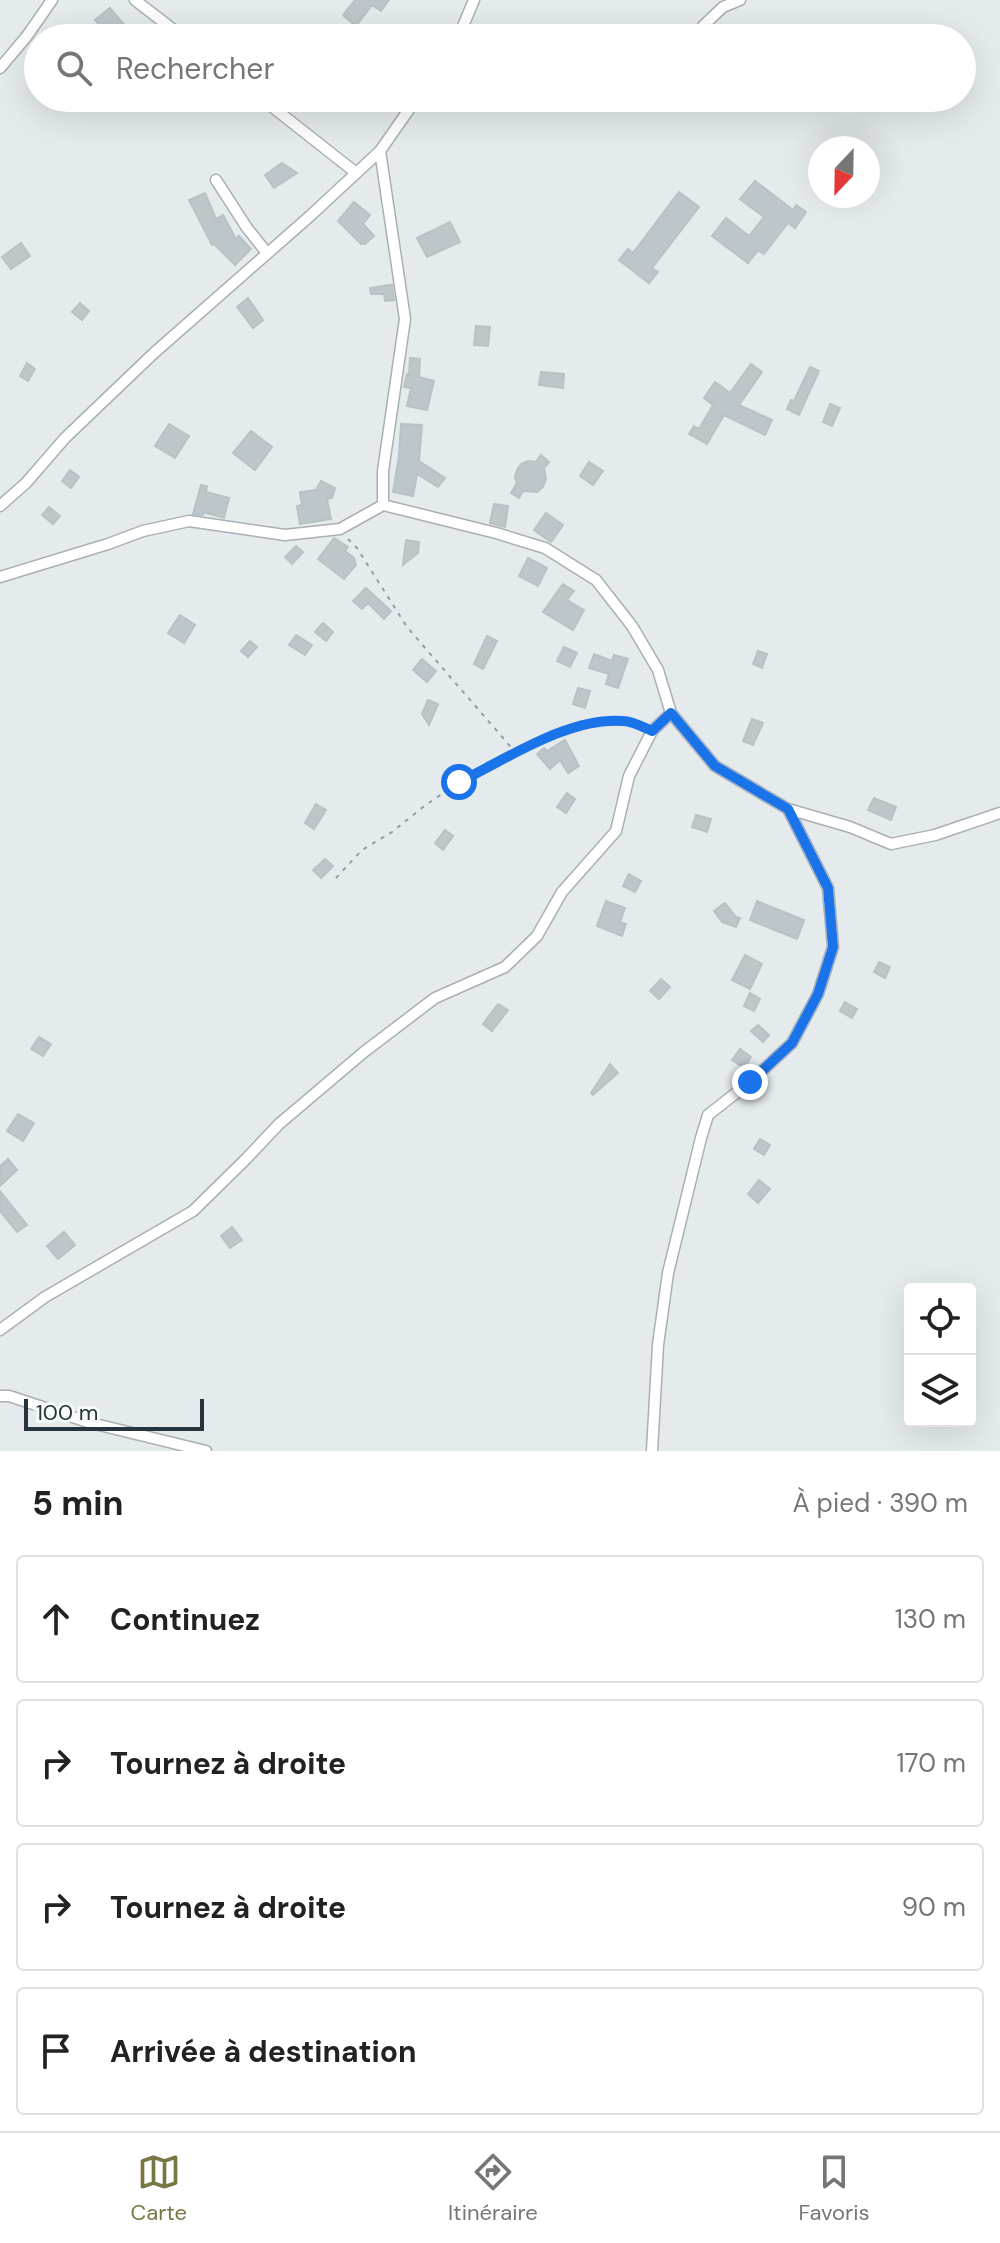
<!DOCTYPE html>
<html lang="fr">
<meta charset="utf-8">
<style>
:root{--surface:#fff;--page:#f2f2f2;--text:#222;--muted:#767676;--line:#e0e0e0;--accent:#7a7643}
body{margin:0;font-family:"DM Sans",sans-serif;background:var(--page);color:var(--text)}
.controls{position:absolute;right:24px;bottom:24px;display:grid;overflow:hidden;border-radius:8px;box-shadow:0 8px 32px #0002}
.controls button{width:72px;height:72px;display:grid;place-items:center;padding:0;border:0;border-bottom:2px solid var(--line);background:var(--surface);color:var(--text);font:40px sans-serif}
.compass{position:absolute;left:808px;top:136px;width:72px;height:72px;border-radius:50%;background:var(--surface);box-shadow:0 8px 32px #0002;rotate:202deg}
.scale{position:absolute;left:24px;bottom:20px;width:180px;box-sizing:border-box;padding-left:8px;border:4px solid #26343d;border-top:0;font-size:22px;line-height:28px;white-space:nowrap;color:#26343d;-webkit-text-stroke:6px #f5f9f9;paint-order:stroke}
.stop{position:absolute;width:24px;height:24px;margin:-18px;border:6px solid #1a73e8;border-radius:50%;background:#fff}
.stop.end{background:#1a73e8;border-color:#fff;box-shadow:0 2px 8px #0008}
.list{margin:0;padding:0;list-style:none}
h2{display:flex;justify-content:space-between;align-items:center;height:104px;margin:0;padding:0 32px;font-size:34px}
h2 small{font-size:26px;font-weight:400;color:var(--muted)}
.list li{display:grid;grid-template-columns:52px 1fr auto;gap:24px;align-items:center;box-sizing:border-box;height:128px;margin:0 16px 16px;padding:0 16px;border:2px solid var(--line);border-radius:8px}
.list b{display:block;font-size:30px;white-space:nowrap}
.list em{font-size:26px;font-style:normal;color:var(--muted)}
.icon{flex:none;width:44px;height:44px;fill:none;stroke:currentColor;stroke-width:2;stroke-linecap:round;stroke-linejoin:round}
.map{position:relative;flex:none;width:1000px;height:1451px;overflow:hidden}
.search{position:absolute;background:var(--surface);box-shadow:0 8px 32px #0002;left:24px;right:24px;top:24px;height:88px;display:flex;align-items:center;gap:20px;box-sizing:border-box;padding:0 28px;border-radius:44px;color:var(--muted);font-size:30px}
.sheet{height:680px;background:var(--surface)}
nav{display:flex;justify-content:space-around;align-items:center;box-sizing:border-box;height:112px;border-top:2px solid var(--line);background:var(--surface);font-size:22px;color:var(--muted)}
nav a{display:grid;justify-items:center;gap:4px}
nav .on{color:var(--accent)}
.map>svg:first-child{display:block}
</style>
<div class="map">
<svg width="1000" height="1451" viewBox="0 0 1000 1451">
<rect width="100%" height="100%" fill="#e5ebed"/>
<path fill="#bdc7ca" stroke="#b8c2c6" stroke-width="2" d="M355,0h34l-8,11 -9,-6 -16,21 -13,-11z
M110,8l16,19 -13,11h-3l-15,-18z
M673,26l7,12h-28z
M756,98h25l-12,12z
M282,163l15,10 -23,15 -9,-13z
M755,181l38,29 3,-5 10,7 -11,16 -7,-5 -24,31 -6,-4 -10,13 -36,-27 14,-18 23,18 15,-19 -24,-18z
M679,192l20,15 -47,61 6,4 -9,11 -30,-23 9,-11 5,4z
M205,193l11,26 7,-4 13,24 3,-3 12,13 -16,16 -21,-21 -2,1 -23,-45z
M354,202l16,13 -7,9 11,12 -9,8h-4l-23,-23z
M450,222l10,20 -33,15 -10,-19z
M21,243l9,13 -19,13 -9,-12z
M389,285h3l2,15 -9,1 -1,-7h-13l-1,-6z
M248,298l15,22 -10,8 -16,-21z
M80,303l9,8 -7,9 -10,-8z
M476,326l14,1 -2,19 -14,-1z
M410,358l10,1 -1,18 15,4 -7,29 -20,-4 4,-18 -7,-1 3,-13 2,1z
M27,363l8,6 -7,12 -8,-5z
M751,364l11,8 -23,33 33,15 -7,15 -41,-20 -17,29 -18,-10 5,-8 5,3 14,-24 -9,-7 11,-16 15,11z
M810,367l9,4 -20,44 -12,-6 4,-9 3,1z
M541,372l23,2 -1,14 -24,-3z
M830,404l10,4 -8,18 -9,-4z
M169,424l20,12 -14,22 -20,-12z
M401,424l21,1 -3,36 26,17 -7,9 -21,-13 -4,22 -20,-4 6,-36z
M251,431l21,16 -17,23 -22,-17z
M541,455l8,7 -5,6 2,11 -3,8 -6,5 -14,-1 -4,7 -8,-5 6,-10 -2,-6 2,-7 4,-6 7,-3 8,1z
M589,462l14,9 -10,14 -13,-9z
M70,470l9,7 -8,11 -9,-7z
M321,481l14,7 -3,10 -5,1 4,20 -31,5 -3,-18 5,-1 -2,-13 16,-2z
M201,485l6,1 -1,6 23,6 -5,20 -21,-6v3l-10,-1z
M494,504l14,2 -3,21 -15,-4z
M49,507l11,9 -7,8 -11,-9z
M546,513l17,12 -12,17 -17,-12z
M334,538l14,9 -3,4 9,7 2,7 -12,14 -26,-20z
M406,540l13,2 -1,11 -15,12z
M296,546l7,6 -11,12 -7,-7z
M528,558l19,10 -9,18 -19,-10z
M563,584l11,7 -7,9 17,10 -11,20 -30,-18z
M366,588l25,23 -7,8 -16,-16 -6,6 -9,-8z
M180,615l15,10 -11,18 -16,-10z
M323,623l10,9 -7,9 -11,-9z
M296,635l16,10 -7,10 -16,-10z
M487,636l10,5 -14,28 -9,-5z
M250,641l7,6 -9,10 -7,-6z
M564,647l13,6 -7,14 -13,-6z
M758,651l9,3 -5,14 -9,-4z
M594,654l18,7 2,-6 14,4 -10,29 -12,-4 3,-10 -20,-6z
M422,659l14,12 -9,11 -14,-12z
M578,688l12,3 -5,17 -12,-4z
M428,700l10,4 -9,21 -7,-11z
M752,719l11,4 -10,22 -10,-4z
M565,740l14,26 -11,7 -8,-13 -10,9 -13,-15 7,-6 3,3z
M567,793l8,6 -9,14 -9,-6z
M874,798l22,9 -5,13 -23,-10z
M316,804l10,6 -12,19 -9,-6z
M696,815l15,4 -4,13 -15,-5z
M445,830l8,6 -10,14 -8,-7z
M325,859l8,7 -12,12 -8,-8z
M629,874l12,7 -6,11 -12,-6z
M606,901l19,7 -5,14 6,2 -4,12 -25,-10z
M757,901l47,19 -7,19 -47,-19z
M725,903l11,14 4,1 -4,9 -14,-5 -8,-11z
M745,955l17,9 -12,25 -18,-9z
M879,962l11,5 -5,11 -11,-6z
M661,979l9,8 -11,12 -9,-8z
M750,993l10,6 -6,12 -10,-5z
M845,1002l12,7 -5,9 -12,-7z
M498,1004l10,6 -16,21 -9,-7z
M758,1025l11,10 -6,7 -12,-11z
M39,1037l12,7 -8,12 -12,-7z
M740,1049l11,8 -7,11 -12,-8z
M610,1064l8,9 -25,22 -2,-2z
M18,1114l16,9 -11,18 -16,-10z
M760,1139l10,6 -6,10 -10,-6z
M8,1159l9,11 -17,16v-20z
M759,1180l11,9 -12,14 -10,-9z
M0,1191l27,34 -10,7 -17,-21z
M232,1227l10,13 -12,8 -9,-12z
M64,1232l11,13 -17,14 -11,-13z"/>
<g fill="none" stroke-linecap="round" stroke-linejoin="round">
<g stroke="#a8b0b5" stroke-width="13">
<path id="street" d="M135,0l49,38
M458,38l16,-38
M702,38l1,-12 20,-19 17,-7
M0,68l27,-32 25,-36
M261,98l94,74
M380,151l25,168 -22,152v34l113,28 49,15 51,32 36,46 26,44 13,43 44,53 73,43 62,18 41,17 44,-9 65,-22
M216,180l31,48 20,25
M0,506l26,-23 39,-45 89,-85 156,-137 70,-65 37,-53
M0,577l108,-33 35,-13 46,-10 96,14 55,-6 43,-24
M0,1330l45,-33 148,-86 53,-52 33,-35 85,-72 71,-54 70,-31 32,-31 25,-44 54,-61 13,-55 23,-45 19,-18
M0,1396h9l82,27 115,28
M652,1451l6,-106 10,-72 33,-135 7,-23 42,-33 42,-39 26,-49 15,-47 -5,-59 -40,-79"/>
</g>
<path stroke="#88a0ad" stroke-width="2" stroke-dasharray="4 6" stroke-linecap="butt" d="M348,539l9,9 50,79 109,126
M336,878l26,-28 30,-18 31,-25 36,-25 66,-33 35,-17 30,-9 35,-3 15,6"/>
<use href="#street" stroke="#fff" stroke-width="10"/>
</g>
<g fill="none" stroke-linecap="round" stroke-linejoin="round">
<path stroke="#1a73e8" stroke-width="10" d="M459,782c48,-23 109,-65 164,-61 9,0 20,6 29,10l19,-18 44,53 73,43 40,79 5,59 -15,47 -26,49 -42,39"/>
</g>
</svg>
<div class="controls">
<button><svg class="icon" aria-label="locate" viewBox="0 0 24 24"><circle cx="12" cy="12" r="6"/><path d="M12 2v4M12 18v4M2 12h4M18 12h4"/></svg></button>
<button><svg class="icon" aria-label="layers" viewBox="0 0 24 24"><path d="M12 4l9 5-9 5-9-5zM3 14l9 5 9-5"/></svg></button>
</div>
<svg class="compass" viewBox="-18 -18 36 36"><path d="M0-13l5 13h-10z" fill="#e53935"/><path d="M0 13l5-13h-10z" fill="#767676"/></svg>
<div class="scale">100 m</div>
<div class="stop" style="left:459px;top:782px"></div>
<div class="stop end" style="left:750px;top:1082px"></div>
<div class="search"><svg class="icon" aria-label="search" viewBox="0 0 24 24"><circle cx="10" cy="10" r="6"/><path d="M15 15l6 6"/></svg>Rechercher</div>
</div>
<section class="sheet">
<h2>5 min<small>À pied · 390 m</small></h2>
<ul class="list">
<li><svg class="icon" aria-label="ahead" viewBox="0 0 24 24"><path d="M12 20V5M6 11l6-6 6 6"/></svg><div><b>Continuez</b></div><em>130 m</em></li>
<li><svg class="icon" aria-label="right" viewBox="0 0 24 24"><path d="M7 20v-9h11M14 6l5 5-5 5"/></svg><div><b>Tournez à droite</b></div><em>170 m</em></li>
<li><svg class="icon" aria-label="right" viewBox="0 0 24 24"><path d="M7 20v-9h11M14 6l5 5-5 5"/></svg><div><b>Tournez à droite</b></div><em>90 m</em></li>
<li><svg class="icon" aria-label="arrive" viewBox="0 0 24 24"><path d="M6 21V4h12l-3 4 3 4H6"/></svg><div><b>Arrivée à destination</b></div></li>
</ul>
</section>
<nav>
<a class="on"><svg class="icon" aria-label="map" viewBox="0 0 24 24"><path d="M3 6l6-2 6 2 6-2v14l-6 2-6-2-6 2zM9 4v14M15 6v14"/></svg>Carte</a>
<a><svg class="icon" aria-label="directions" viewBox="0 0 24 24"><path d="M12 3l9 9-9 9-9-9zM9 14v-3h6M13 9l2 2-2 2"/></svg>Itinéraire</a>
<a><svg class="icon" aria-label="saved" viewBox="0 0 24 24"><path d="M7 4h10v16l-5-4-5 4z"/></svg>Favoris</a>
</nav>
